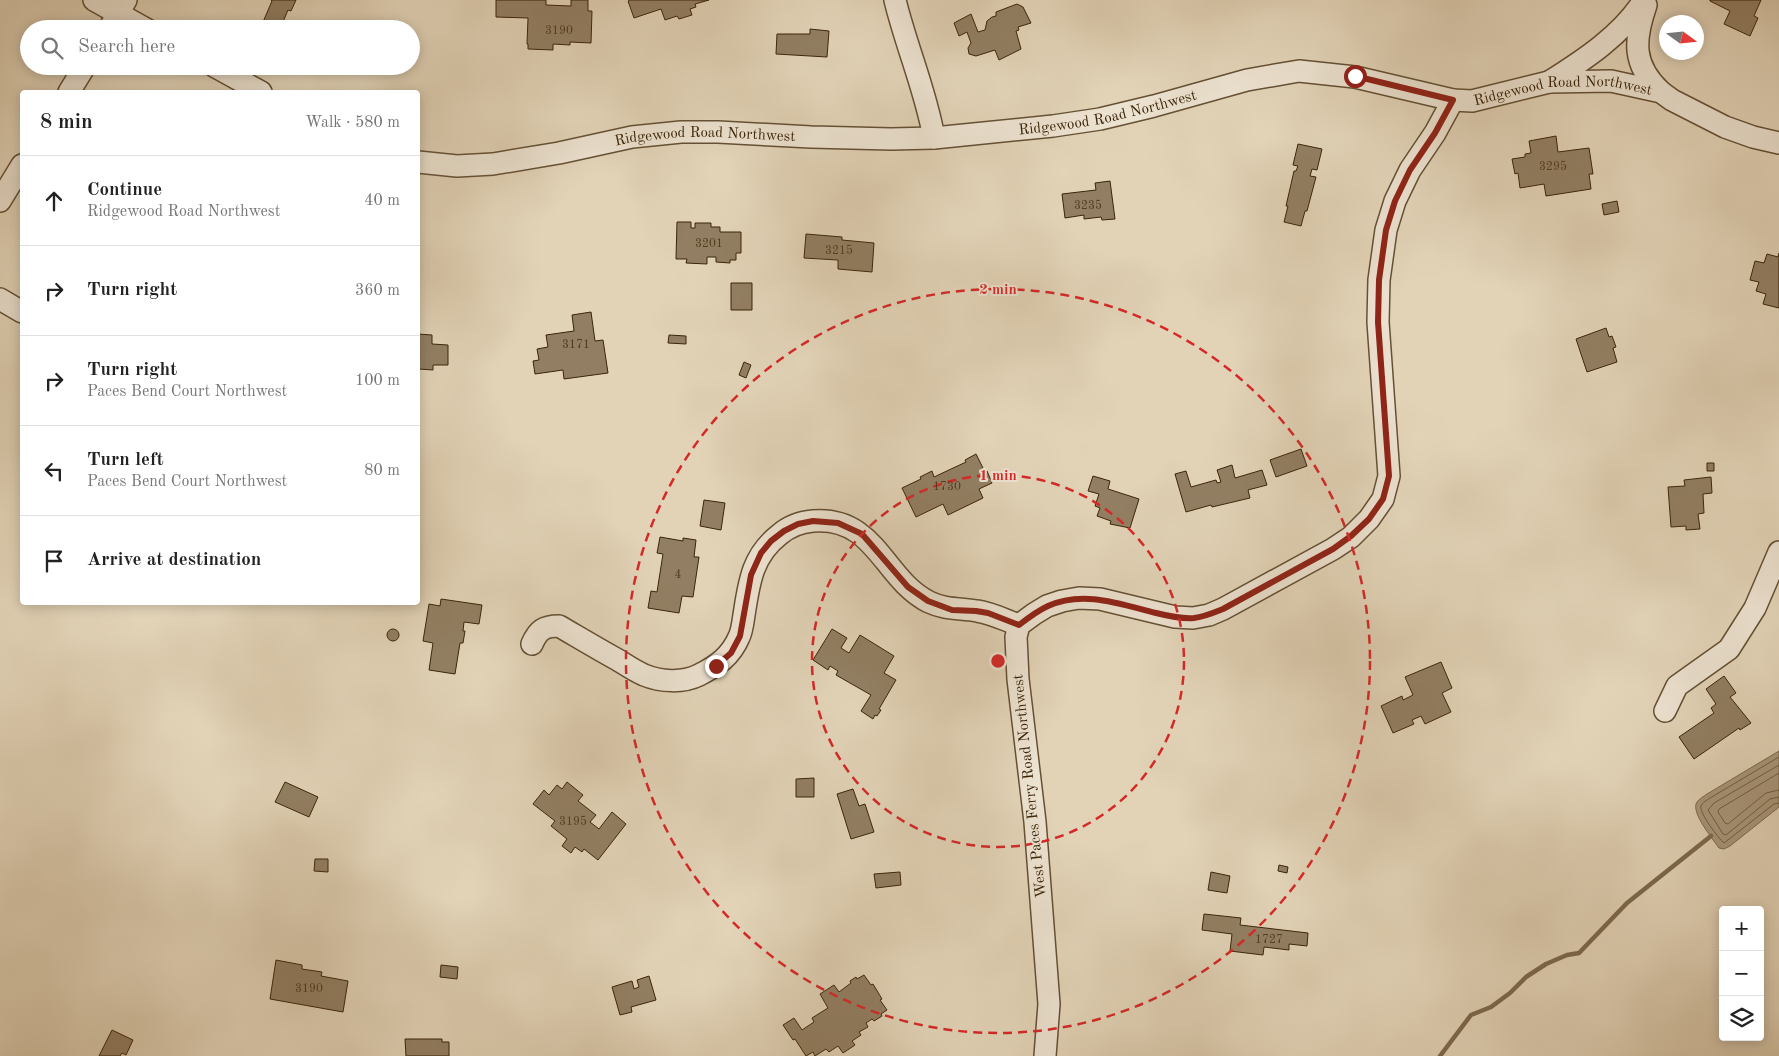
<!DOCTYPE html>
<meta charset="utf-8">
<style>
:root{--surface:#fff;--page:#f6f6f6;--text:#222;--muted:#767676;--line:#e0e0e0}
body{margin:0;font-family:"Old Standard TT",serif;background:var(--page);color:var(--text)}
.controls{position:absolute;right:15px;bottom:15px;display:grid;overflow:hidden;border-radius:5px;box-shadow:0 2px 12px #0003}
.controls button{width:45px;height:45px;display:grid;place-items:center;padding:0;border:0;border-bottom:1px solid var(--line);background:var(--surface);color:var(--text);font:25px sans-serif}
.compass{position:absolute;left:1659px;top:15px;width:45px;height:45px;border-radius:50%;background:var(--surface);box-shadow:0 2px 12px #0003;rotate:105deg}
.stop{position:absolute;width:15px;height:15px;margin:-11px;border:4px solid #8f2418;border-radius:50%;background:#fff}
.stop.end{background:#8f2418;border-color:#fff;box-shadow:0 1px 5px #0008}
.list{margin:0;padding:0;list-style:none}
h2{display:flex;justify-content:space-between;align-items:center;height:65px;margin:0;padding:0 20px;font-size:21px}
h2 small{font-size:16px;font-weight:400;color:var(--muted)}
.list li{display:grid;grid-template-columns:32px 1fr auto;gap:15px;align-items:center;box-sizing:border-box;height:90px;padding:0 20px;border-top:1px solid var(--line)}
.list b{display:block;font-size:19px;white-space:nowrap}
.list p{margin:0;font-size:16px;white-space:nowrap;color:var(--muted)}
.list em{font-size:16px;font-style:normal;color:var(--muted)}
.icon{flex:none;width:28px;height:28px;fill:none;stroke:currentColor;stroke-width:2;stroke-linecap:round;stroke-linejoin:round}
.map{position:relative;flex:none;width:1779px;height:1056px;overflow:hidden}
.search{position:absolute;background:var(--surface);box-shadow:0 2px 12px #0003;left:20px;top:20px;width:400px;height:55px;display:flex;align-items:center;gap:12px;box-sizing:border-box;padding:0 18px;border-radius:28px;color:var(--muted);font-size:19px}
.panel{position:absolute;background:var(--surface);box-shadow:0 2px 12px #0003;left:20px;top:90px;width:400px;height:515px;border-radius:5px}
.map>svg:first-child{display:block}
</style>
<div class="map">
<svg width="1779" height="1056" viewBox="0 0 1779 1056">
<rect width="100%" height="100%" fill="#e2d3b7"/>
<filter id="stains"><feTurbulence type="fractalNoise" baseFrequency=".004" numOctaves="4"/><feColorMatrix values="0 0 0 0 .2 0 0 0 0 .09 0 0 0 0 .02 0 0 0 .5 -.17"/></filter>
<radialGradient id="worn" r=".72"><stop offset=".6" stop-color="#630" stop-opacity="0"/><stop offset="1" stop-color="#630" stop-opacity=".3"/></radialGradient>
<path fill="#a9987c" stroke="#7d6a4e" d="M1779,751v56l-49,39 -6,3 -5,-1c-6,-9 -29,-36 -22,-46 2,-3 7,-6 10,-8z"/>
<g fill="none" stroke-linecap="round" stroke-linejoin="round">
<path stroke="#725e42" stroke-width="1" d="M1779,757l-69,41c-3,2 -8,5 -9,8 -2,7 18,33 23,37l50,-39 5,-1
M1779,765l-65,38 -6,7 15,24 3,1 44,-36 9,-2
M1779,773l-60,36 -1,3 7,11 3,1 38,-31 13,-3"/>
<path stroke="#7d6a4e" stroke-width="4.5" d="M1440,1056l31,-41 20,-8 19,-14 16,-16 20,-13 21,-9 12,-2 48,-50 84,-67"/>
</g>
<path fill="#927f63" stroke="#3b2509" d="M271,0h25l-5,11 -3,-1 -8,19 -17,-7 9,-21z
M496,0h50v5l25,1v-6h17v11h4l-1,32 -21,-1v3l-17,-1v6l-25,-1v-5h-1l1,-26 -32,-1z
M630,0h79l-14,4 1,3 -6,2 2,6 -13,4 -2,-3 -12,4 -4,-11 -27,9 -6,-17z
M1710,0h51l-7,16 4,2 -8,18 -26,-12 6,-13 -20,-10z
M1017,4l6,3 8,16 -13,4 1,3 -3,1 5,18 -22,11 -4,-10 -19,6 -7,-2 -1,-6 3,-5 -4,-11 -8,4 -5,-13 17,-9 7,18 7,-2 2,-9 5,-4 4,-1v-4z
M810,29l19,2 -2,26 -51,-3 1,-20h33z
M1556,136l2,16 31,-4 4,26h-4l2,15 -45,7 -2,-12 -24,4 -2,-15 -3,1 -3,-15 13,-2v-3l6,-1 -2,-12z
M1298,144l24,5 -5,21 -5,-1 -2,7 6,1 -9,34h-2l-4,15 -17,-4 4,-16h-2l8,-35h2l2,-5 -5,-1z
M1110,181l5,38 -13,1 -1,-3 -17,2v-4l-19,3 -3,-24 34,-4 -1,-7z
M1617,201l2,11 -15,3 -2,-11z
M677,222h14v6h4v-5h16v4h9v5h21v21h-5v7h-6v3l-14,-1v-5h-9v7l-21,-1 1,-4h-11z
M806,234l36,3v3l32,3 -2,29 -34,-3v-9l-34,-2z
M1779,253v55l-16,-4 3,-10 -10,-3 3,-9 -9,-2 5,-19 9,2 3,-9 11,3z
M731,283h21v27h-21z
M591,312l4,29 8,-1 5,33 -44,6 -1,-9 -28,4 -2,-13 6,-1 -2,-11 11,-2 -2,-12 28,-4 -2,-16z
M1606,328l3,9 3,-1 4,11 -3,1 4,14 -30,10 -11,-33z
M418,334l14,1v9l16,1v20h-15v5l-14,-1 -1,20z
M669,335l17,1v8l-18,-1z
M744,362l7,3 -5,13 -7,-3z
M1301,449l6,17 -31,11 -6,-17z
M976,454l9,18 2,-1 5,12 -13,6 4,9 -35,17 -5,-11 -27,13 -14,-29 19,-9 -1,-2 12,-6 2,6 32,-15 -1,-2z
M1707,463h7v8h-7z
M1232,465l3,13 27,-8 5,15 -19,5 2,8 -38,9 -1,-2 -25,7 -11,-38 11,-3 5,16 25,-7 1,3 4,-1 -4,-12z
M1093,476l17,5 -2,8 31,10 -9,29 -20,-4 1,-3 -14,-5 3,-8 -5,-2 4,-12 -11,-3z
M1711,477l1,16 -9,1 1,19 -6,1 2,15 -14,1v-4l-15,1 -3,-40 17,-1 -1,-6z
M704,500l21,3 -4,27 -21,-4z
M660,537l23,4v-3l13,2 -2,17h5l-6,40 -11,-1 -3,17 -31,-5 3,-17 6,1 6,-38 -6,-1z
M441,599l41,6 -3,19 -15,-2 -1,9h2l-2,12h-3l-5,31 -26,-4 4,-27 -10,-2 6,-37 11,2z
M387 635a6 6 0 1 1 12 0a6 6 0 1 1-12 0Z
M832,629l15,9 -6,10 8,5 11,-18 34,21 -10,17 12,7 -17,29 2,1 -4,6 -2,-1 -2,4 -12,-8 10,-16 -35,-20 2,-4 -8,-5 -2,4 -15,-10z
M1441,662l11,26 -10,5 9,19 -26,12 -4,-8 -9,4 2,4 -21,9 -12,-27 21,-10 1,4 10,-5 -8,-18z
M1724,676l12,17 -6,4 21,26 -11,7 -1,-2 -45,31 -15,-22 35,-24 -3,-5 5,-4 -10,-15z
M814,778v19h-18v-18z
M285,782l33,15 -9,20 -34,-15z
M567,782l16,13 -5,6 18,14 -6,7 9,7 13,-17 14,12 -28,36 -14,-11 -2,3 -7,-5 -4,6 -9,-7 5,-7 -16,-13 4,-5 -22,-17 11,-14 5,5 8,-10 5,4z
M853,789l6,17 6,-2 9,28 -23,7 -14,-45z
M315,859h13v13l-14,-1z
M1279,865l9,2 -1,6 -9,-2z
M900,872l1,13 -25,3 -2,-14z
M1211,872l19,4 -3,17 -19,-3z
M1204,914l37,4 -1,7 68,8 -1,13 -18,-2v6l-25,-3 -1,8 -33,-4 2,-17 -30,-4z
M276,960l26,5v4l20,3 -1,4 27,5 -5,31 -73,-13z
M441,965l17,2 -1,12 -17,-2z
M864,975l7,10 2,-1 9,15 -2,1 7,10 -6,4 1,2 -8,5 -2,-2 -6,4 2,4 -9,5 2,3 -9,6 3,4 -12,8 -5,-7 -9,6 -3,-3 -11,7 -2,-4 -7,4 -11,-17 -2,1 -10,-15 11,-7 8,12 12,-8 -2,-4 16,-10 -8,-14 14,-9 5,7 12,-9 -1,-2 6,-4 1,2z
M649,976l7,24 -25,7 1,5 -12,3 -8,-28 20,-6 2,8 5,-2 -2,-7z
M112,1030l21,10 -7,15 -4,-2 -2,3h-21z
M405,1039h37v3h7v14h-43z"/>
<g fill="none" stroke-linecap="round" stroke-linejoin="round">
<g stroke="#655034" stroke-width="24">
<g id="minor">
<path d="M94,0l52,29"/>
<path d="M895,0c11,46 31,91 39,138"/>
<path d="M1646,5c-12,35 -14,60 15,87"/>
<path d="M109,29l17,-29"/>
<path d="M214,66l47,26"/>
<path d="M1549,82c35,-22 73,-47 95,-82"/>
<path d="M69,92l16,-26"/>
<path id="s1" d="M418,162l39,4 36,-2 66,-11 73,-16 49,-5h37l93,5 80,2 43,-1 119,-12 47,-7 54,-13 93,-26 52,-9 56,6 98,23 19,1 77,-19 62,-1 50,11 11,8 53,27 28,10 26,6"/>
<path d="M0,201l22,-36"/>
<path d="M0,299l22,13"/>
<path d="M532,644c6,-14 12,-18 27,-18 19,11 39,23 59,34 8,5 17,11 26,15 17,7 39,8 55,0 18,-9 32,-19 40,-38 3,-6 4,-15 5,-22 5,-32 8,-59 35,-80 9,-8 22,-13 34,-14 63,-5 70,58 116,81 17,8 30,6 48,9 14,2 28,9 42,14"/>
<path d="M1665,711l12,-25 52,-37 26,-41 24,-56"/>
<path d="M1045,1056l4,-52 -14,-182 -17,-143 -2,-42 3,-12 15,-11 13,-8 15,-5 17,-3 21,1 75,18 18,1 16,-3 14,-6 110,-60 18,-12 18,-18 14,-20 6,-23 -11,-154 1,-42 7,-50 9,-29 15,-31 25,-37 18,-33"/>
</g>
</g>
<use href="#minor" stroke="#ece2d0" stroke-width="21"/>
</g>
<g fill="none" stroke-linecap="round" stroke-linejoin="round">
<path stroke="#8f2418" stroke-width="6" d="M716,666l15,-13 9,-17 11,-61 10,-22 10,-12 13,-10 14,-7 15,-3 25,2 24,11 46,53 20,14 24,9 24,1 12,2 31,12c9,-7 18,-14 29,-19 35,-16 72,-2 108,7 12,3 25,6 38,5 10,-1 19,-5 29,-9l110,-60 18,-13 18,-17 14,-20 6,-23 -11,-154 1,-42 7,-50 9,-29 15,-31 25,-37 18,-33 -98,-24"/>
</g>
<g fill="none" stroke="#d62828" stroke-width="2.5" stroke-dasharray="9 6">
<circle cx="998" cy="661" r="186"/>
<circle cx="998" cy="661" r="372"/>
</g>
<g text-anchor="middle" stroke-width="4" stroke-linejoin="round" paint-order="stroke">
<g font-size="12" fill="#513c20">
<text x="559" y="34">3190</text>
<text x="1553" y="170">3295</text>
<text x="1088" y="209">3235</text>
<text x="709" y="247">3201</text>
<text x="839" y="254">3215</text>
<text x="576" y="348">3171</text>
<text x="947" y="490">1730</text>
<text x="678" y="578">4</text>
<text x="573" y="825">3195</text>
<text x="1269" y="943">1727</text>
<text x="309" y="992">3190</text>
</g>
<g font-size="15" fill="#3b2509" stroke="#ece2d0">
<text dy="5" stroke="none"><textPath href="#s1" startOffset="1160">Ridgewood Road Northwest</textPath></text>
<text dy="5" stroke="none"><textPath href="#s1" startOffset="695">Ridgewood Road Northwest</textPath></text>
<text dy="5" stroke="none"><textPath href="#s1" startOffset="290">Ridgewood Road Northwest</textPath></text>
<text transform="translate(1029 786) rotate(-96)" y="5">West Paces Ferry Road Northwest</text>
</g>
</g>
<circle cx="998" cy="661" r="8" fill="#d62828" stroke="#ece2d0" stroke-width="2.5"/>
<g font-size="15" text-anchor="middle" font-weight="bold" fill="#d62828" stroke="#ece2d0" stroke-width="4" stroke-linejoin="round" paint-order="stroke">
<text x="998" y="294">2 min</text>
<text x="998" y="480">1 min</text>
</g>
<rect width="100%" height="100%" filter="url(#stains)"/>
<rect width="100%" height="100%" fill="url(#worn)"/>
</svg>
<div class="controls">
<button>+</button>
<button>−</button>
<button><svg class="icon" aria-label="layers" viewBox="0 0 24 24"><path d="M12 4l9 5-9 5-9-5zM3 14l9 5 9-5"/></svg></button>
</div>
<svg class="compass" viewBox="-18 -18 36 36"><path d="M0-13l5 13h-10z" fill="#e53935"/><path d="M0 13l5-13h-10z" fill="#767676"/></svg>
<div class="stop" style="left:1355px;top:76px"></div>
<div class="stop end" style="left:716px;top:666px"></div>
<div class="search"><svg class="icon" aria-label="search" viewBox="0 0 24 24"><circle cx="10" cy="10" r="6"/><path d="M15 15l6 6"/></svg>Search here</div>
<section class="panel">
<h2>8 min<small>Walk · 580 m</small></h2>
<ul class="list">
<li><svg class="icon" aria-label="ahead" viewBox="0 0 24 24"><path d="M12 20V5M6 11l6-6 6 6"/></svg><div><b>Continue</b><p>Ridgewood Road Northwest</p></div><em>40 m</em></li>
<li><svg class="icon" aria-label="right" viewBox="0 0 24 24"><path d="M7 20v-9h11M14 6l5 5-5 5"/></svg><div><b>Turn right</b></div><em>360 m</em></li>
<li><svg class="icon" aria-label="right" viewBox="0 0 24 24"><path d="M7 20v-9h11M14 6l5 5-5 5"/></svg><div><b>Turn right</b><p>Paces Bend Court Northwest</p></div><em>100 m</em></li>
<li><svg class="icon" aria-label="left" viewBox="0 0 24 24"><path d="M17 20v-9H6M10 6l-5 5 5 5"/></svg><div><b>Turn left</b><p>Paces Bend Court Northwest</p></div><em>80 m</em></li>
<li><svg class="icon" aria-label="arrive" viewBox="0 0 24 24"><path d="M6 21V4h12l-3 4 3 4H6"/></svg><div><b>Arrive at destination</b></div></li>
</ul>
</section>
</div>
